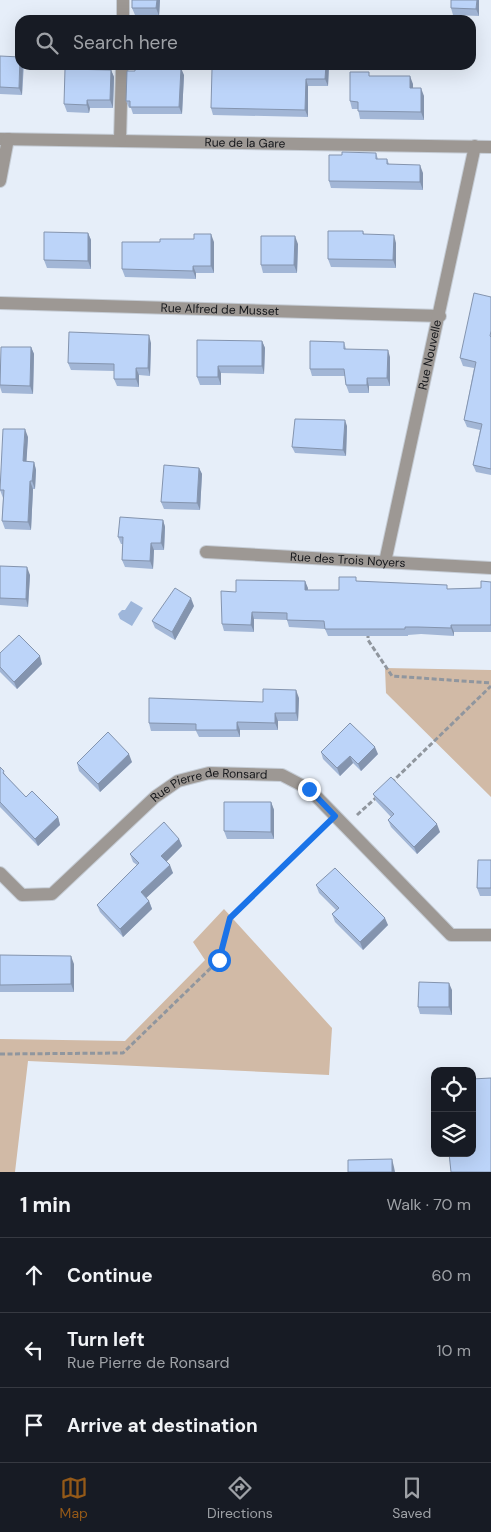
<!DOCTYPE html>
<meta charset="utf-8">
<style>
:root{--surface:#171b24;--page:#20242c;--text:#f1f3f6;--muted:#9ea1a6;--line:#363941;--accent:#945918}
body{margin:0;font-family:"DM Sans",sans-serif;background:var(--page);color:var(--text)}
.controls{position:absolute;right:15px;bottom:15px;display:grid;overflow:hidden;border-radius:10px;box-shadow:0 5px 20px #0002}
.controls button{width:45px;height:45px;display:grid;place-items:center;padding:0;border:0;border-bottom:1px solid var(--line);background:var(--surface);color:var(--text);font:25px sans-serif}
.stop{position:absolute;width:15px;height:15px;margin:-11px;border:4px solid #1a73e8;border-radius:50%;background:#fff}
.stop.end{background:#1a73e8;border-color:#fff;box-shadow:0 1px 5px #0008}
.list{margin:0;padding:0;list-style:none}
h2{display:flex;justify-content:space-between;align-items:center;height:65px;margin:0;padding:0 20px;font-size:21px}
h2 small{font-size:16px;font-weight:400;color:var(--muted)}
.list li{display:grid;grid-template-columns:32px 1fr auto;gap:15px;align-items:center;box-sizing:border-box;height:75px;padding:0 20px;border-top:1px solid var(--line)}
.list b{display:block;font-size:19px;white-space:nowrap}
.list p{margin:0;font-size:16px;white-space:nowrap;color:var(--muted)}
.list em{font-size:16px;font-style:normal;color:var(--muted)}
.icon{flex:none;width:28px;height:28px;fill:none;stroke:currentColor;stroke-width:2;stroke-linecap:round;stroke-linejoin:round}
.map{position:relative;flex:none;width:491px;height:1172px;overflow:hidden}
.search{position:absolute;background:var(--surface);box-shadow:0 5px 20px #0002;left:15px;right:15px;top:15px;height:55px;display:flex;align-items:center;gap:12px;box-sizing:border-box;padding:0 18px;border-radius:15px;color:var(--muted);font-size:19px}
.sheet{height:290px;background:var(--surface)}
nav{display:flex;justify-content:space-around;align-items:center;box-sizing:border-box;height:70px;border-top:1px solid var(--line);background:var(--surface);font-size:14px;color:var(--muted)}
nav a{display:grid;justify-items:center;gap:2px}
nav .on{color:var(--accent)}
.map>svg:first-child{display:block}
</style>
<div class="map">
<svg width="491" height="1172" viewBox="0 0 491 1172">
<rect width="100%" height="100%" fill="#e6eef9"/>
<path fill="#d1baa6" d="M385,668l106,2v127l-105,-104z
M224,909l108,119 -3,47 -301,-14 -13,111h-15v-133l125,2 80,-81 -12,-18z"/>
<path fill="#9eb6da" d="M131,601l12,7 -11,18 -12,-7 -2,-5 4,-4h3z"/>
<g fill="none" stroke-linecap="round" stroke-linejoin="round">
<g stroke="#c5ccd5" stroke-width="14">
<g id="minor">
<path d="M123,20v-20"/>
<path id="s1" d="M0,139l491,8"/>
<path d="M120,140l2,-75"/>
<path d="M0,181l8,-42"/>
<path id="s2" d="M0,303l440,13"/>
<path id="s3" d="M206,552l285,16"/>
<path id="s4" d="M385,562l90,-416"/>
<path id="s5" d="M0,873l22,22 30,-1 103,-97 23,-16 31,-8 73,2 27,14 142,146h40"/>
</g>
</g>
<path stroke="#90969e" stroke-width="3" stroke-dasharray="5 2.5" stroke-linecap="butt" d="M368,633v7l24,36 99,7
M391,783l100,-97
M357,815l21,-19
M0,1054l123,-1 96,-93 11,-42 92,-90"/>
<use href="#minor" stroke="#9d9894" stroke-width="12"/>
</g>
<path fill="#a2b6d6" d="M160,0l-1,16 -24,-1 -3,-7z
M451,0h28v16l-26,-1 -2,-7z
M0,56l24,9 -2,30 -22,-1z
M135,65h24l1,2 24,8 -2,39h-49l-2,-6h-2l-3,-7 9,-30z
M239,65h90l-1,21h-20v31l-95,-2 -2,-7 28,-39z
M111,70l3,7 -1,31h-23l-1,5 -22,-1 -3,-8z
M370,76l43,8v4l11,8v24l-64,-1 -2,-10h-6l-2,-8z
M376,153l2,6h9l2,5 34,9v17l-92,-2 -2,-7 13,-26z
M363,231l1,3 32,9v25l-65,-1 -3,-8z
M88,233l3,7v29l-44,-1 -3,-8z
M160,242h54v31h-18v6l-71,-2 -3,-8z
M298,244l-1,29h-34l-2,-8z
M491,297v178l-15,-3 -3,-7 7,-35 -13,-3 -3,-7 10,-52 -11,-2 -3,-8z
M262,341l3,7 -1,26 -43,-1v12h-21l-3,-8z
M344,342l2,7 44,8v29h-21v7h-20l-3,-8 -1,-9h-33l-2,-7z
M151,343l-1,33 -11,-1v12l-22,-1 -3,-7v-8l-43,-1 -3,-7z
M31,347l3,7 -1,40 -31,-1 -2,-6v-20z
M347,426l-1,30 -51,-3 -3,-6z
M28,437l-2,25h8l2,8 -1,19h-2l-2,41 -26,-1 -3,-8 1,-23 -3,-8z
M199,468l3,6 -2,36 -36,-1 -3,-7z
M163,520l2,7 -1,23h-10l-1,19 -28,-2 -3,-7 1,-16h-2l-3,-7z
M0,566l30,9 -2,32 -28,-2z
M305,581l3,9h31l19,-9 90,8 33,-1 10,-6v50h-37v4l-33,-2 -13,1v1h-80l-3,-7 -36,-2 -2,-7 -33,-1v13l-30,-1 -2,-7 14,-32z
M194,606l-19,34 -20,-12 -3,-7z
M0,653l42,11 -25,25 -17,-17z
M299,698l-1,23h-20v9h-38v7h-41l-3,-6h-45l-2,-8 114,-21z
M321,752l57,2 -17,17 -8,-8 -13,13 -17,-17z
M132,762l-32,30 -21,-21 -2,-8z
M0,767l7,10 19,20 32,20 2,8 -22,21 -38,-39z
M373,794l67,38 -23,22 -26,-27 -3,-7 3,-3 -15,-16z
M271,802l3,8v29h-47l-3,-8z
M179,839l3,7 -16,16 7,11 -27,25 3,3 3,8 -29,28 -23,-25 -3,-7 40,-40 -4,-3 -3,-8z
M491,860v36h-11l-3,-8z
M316,885l72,40 -25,25 -28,-28 -3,-8 4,-4 -17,-17z
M0,955l74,9v28h-74z
M452,990v25l-32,-1 -2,-7z"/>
<path fill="#8494ae" d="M157,0h3l-1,16 -3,-8z
M477,0h2v16l-3,-7z
M20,65h3l-1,30 -3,-7z
M326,65h3l-1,21 -3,-7z
M181,68l3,7 -2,39 -3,-7z
M111,70l3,7 -1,31 -3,-8z
M410,76l3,8v11l-3,-7z
M306,79l2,7v31l-3,-7z
M421,88l3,8v24l-3,-8z
M87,100l3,8 -1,5 -2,-8z
M420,165l3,8v17l-3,-8z
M88,233l3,7v29l-3,-8z
M211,234l3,8v31l-3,-7z
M394,235l2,8v25l-3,-8z
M295,236l3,8 -1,29 -3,-8z
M193,266l3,7v6l-3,-8z
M149,335l2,8 -1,33 -2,-8z
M262,341l3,7 -1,26 -2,-8z
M31,347l3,7 -1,40 -3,-8z
M388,350l2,7v29l-3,-8z
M218,366l3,7v12l-3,-8z
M136,368l3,7v12l-3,-8z
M367,378l2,8v7l-2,-8z
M345,420l2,6 -1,30 -3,-6z
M25,429l3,8 -2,32 -3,-8z
M34,462l2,8 -1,19 -3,-8z
M199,468l3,6 -2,36 -3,-7z
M30,481l3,8 -2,41 -3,-8z
M163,520l2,7 -1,23 -3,-7z
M151,543l3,7 -1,19 -3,-8z
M27,567l3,8 -2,32 -2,-8z
M305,581l3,7 -1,9 -2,-7z
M191,598l3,8 -19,34 -3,-8z
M252,612l2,7v13l-3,-7z
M451,625l3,7v4l-3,-8z
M40,656l2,8 -25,25 -3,-7z
M296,690l3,8 -1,23 -2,-8z
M275,713l3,8v9l-3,-7z
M237,722l3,8v7l-3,-7z
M375,747l3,7 -17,17 -3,-7z
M129,754l3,8 -32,30 -2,-8z
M350,756l3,7 -13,13 -3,-8z
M271,802l3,8v29l-3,-7z
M58,817l2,8 -22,21 -3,-7z
M437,824l3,8 -23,22 -3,-7z
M179,839l3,7 -18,18 -3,-8z
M170,865l3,8 -29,27 -3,-8z
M149,901l3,8 -29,28 -3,-8z
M385,918l3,7 -25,25 -3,-8z
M71,956l3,8v28l-3,-8z
M449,983l3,7v25l-3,-8z
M392,1159l2,8 1,5h-3z"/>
<path fill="#bcd4f9" stroke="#8494ae" d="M132,0h25l-1,8h-24z
M451,0h26l-1,9 -25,-1z
M0,56l20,1 -1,31 -19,-1z
M135,65h23v2l23,1 -2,39h-49v-6h-4l1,-30h8z
M239,65h87l-1,14h-19l-1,31 -94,-2 1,-39h27z
M65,69l46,1 -1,30h-23v5l-23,-1z
M350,72h19v4h41v12h11v24l-63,-1v-9l-8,-1z
M342,152l34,1v6h11v5l33,1v17l-91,-1v-26h13z
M328,231h35v3l31,1 -1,25 -65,-1z
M44,232l44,1v28l-44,-1z
M194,234h17v32h-18v5l-71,-2v-27h38v-3h34z
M261,236h34l-1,29h-33z
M474,293l17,4v34l-1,5 1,1v132l-18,-4 9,-41 -18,-4 12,-58 -16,-4z
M69,332l80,3 -1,33h-12v11h-22v-15l-46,-1z
M197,340l65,1v25h-44v11h-21z
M310,341l34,1v7l44,1 -1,28h-20v7h-21l-2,-16h-34z
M1,347h30l-1,39 -30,-1z
M295,419l50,1 -2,30 -51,-3z
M3,429h22l-2,32 11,1 -2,19h-2l-2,41 -26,-1 2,-31h-4z
M164,465l35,3 -2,35 -36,-1z
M120,517l43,3 -2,23h-10l-1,18 -28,-1 1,-23h-5z
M0,566l27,1 -1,32 -26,-1z
M339,577h17v4l91,4v4l34,-1v-7l10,1v43h-40v3l-33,-1h-13v2h-80l-1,-8 -37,-1v-7l-35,-1 -1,13 -29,-1 -1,-33 15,1v-12l69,1v9h34z
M175,588l16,10 -19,34 -20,-11z
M19,635l21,21 -26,26 -14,-15v-14z
M263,689l33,1v23h-21v10l-38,-1v8h-41v-6l-47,-1v-25l114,4z
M350,723l25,24 -17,17 -8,-8 -13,12 -16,-16z
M108,732l21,22 -31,30 -21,-21z
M0,767l4,4 -1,2 23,24 6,-6 26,26 -23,22 -35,-37z
M391,777l46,47 -23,23 -26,-27 6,-6 -21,-20z
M224,802h47v30l-47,-1z
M164,822l15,17 -18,17 9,9 -29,27 8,9 -29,28 -23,-24 42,-42 -9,-9z
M478,860h13v28h-14z
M335,868l50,50 -25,24 -28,-28 7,-6 -23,-23z
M0,955l71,1v28l-71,1z
M419,982l30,1v24h-31z
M491,1078v94h-40l-2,-19h23v-74z
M392,1159v13h-44v-12z"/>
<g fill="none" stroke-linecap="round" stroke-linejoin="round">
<path stroke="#1a73e8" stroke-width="6" d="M219,960l11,-42 105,-102 -26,-27"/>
</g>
<g text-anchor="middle" stroke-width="4" stroke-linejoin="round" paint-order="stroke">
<g font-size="12" fill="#15171b" stroke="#fff">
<text dy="4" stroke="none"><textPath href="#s1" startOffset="245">Rue de la Gare</textPath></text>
<text dy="4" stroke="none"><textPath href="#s2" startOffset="220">Rue Alfred de Musset</textPath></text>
<text dy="4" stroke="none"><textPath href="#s4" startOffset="212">Rue Nouvelle</textPath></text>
<text dy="4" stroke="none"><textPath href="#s3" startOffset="142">Rue des Trois Noyers</textPath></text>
<text dy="4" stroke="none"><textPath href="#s5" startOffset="260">Rue Pierre de Ronsard</textPath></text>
</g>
</g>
</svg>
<div class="controls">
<button><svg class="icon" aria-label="locate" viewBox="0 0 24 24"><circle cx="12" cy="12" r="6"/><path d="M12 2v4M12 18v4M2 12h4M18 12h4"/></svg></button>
<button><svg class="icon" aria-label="layers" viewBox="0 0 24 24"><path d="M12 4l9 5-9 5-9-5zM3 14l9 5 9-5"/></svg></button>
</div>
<div class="stop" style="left:219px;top:960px"></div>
<div class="stop end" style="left:309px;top:789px"></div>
<div class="search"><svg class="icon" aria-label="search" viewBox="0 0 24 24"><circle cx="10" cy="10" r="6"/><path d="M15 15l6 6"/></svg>Search here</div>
</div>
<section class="sheet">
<h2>1 min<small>Walk · 70 m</small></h2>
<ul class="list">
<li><svg class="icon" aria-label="ahead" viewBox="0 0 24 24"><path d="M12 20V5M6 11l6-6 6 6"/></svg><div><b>Continue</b></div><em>60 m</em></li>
<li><svg class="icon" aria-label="left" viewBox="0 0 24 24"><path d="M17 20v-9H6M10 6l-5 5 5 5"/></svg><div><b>Turn left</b><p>Rue Pierre de Ronsard</p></div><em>10 m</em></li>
<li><svg class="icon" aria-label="arrive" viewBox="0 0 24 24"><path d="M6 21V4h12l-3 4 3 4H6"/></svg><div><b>Arrive at destination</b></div></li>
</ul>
</section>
<nav>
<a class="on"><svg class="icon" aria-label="map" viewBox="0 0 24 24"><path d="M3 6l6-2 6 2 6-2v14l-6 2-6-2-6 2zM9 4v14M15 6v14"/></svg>Map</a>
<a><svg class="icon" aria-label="directions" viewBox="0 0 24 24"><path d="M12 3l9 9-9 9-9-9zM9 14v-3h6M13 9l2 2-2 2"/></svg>Directions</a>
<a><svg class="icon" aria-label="saved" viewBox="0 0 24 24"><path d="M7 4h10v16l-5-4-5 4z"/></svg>Saved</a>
</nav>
